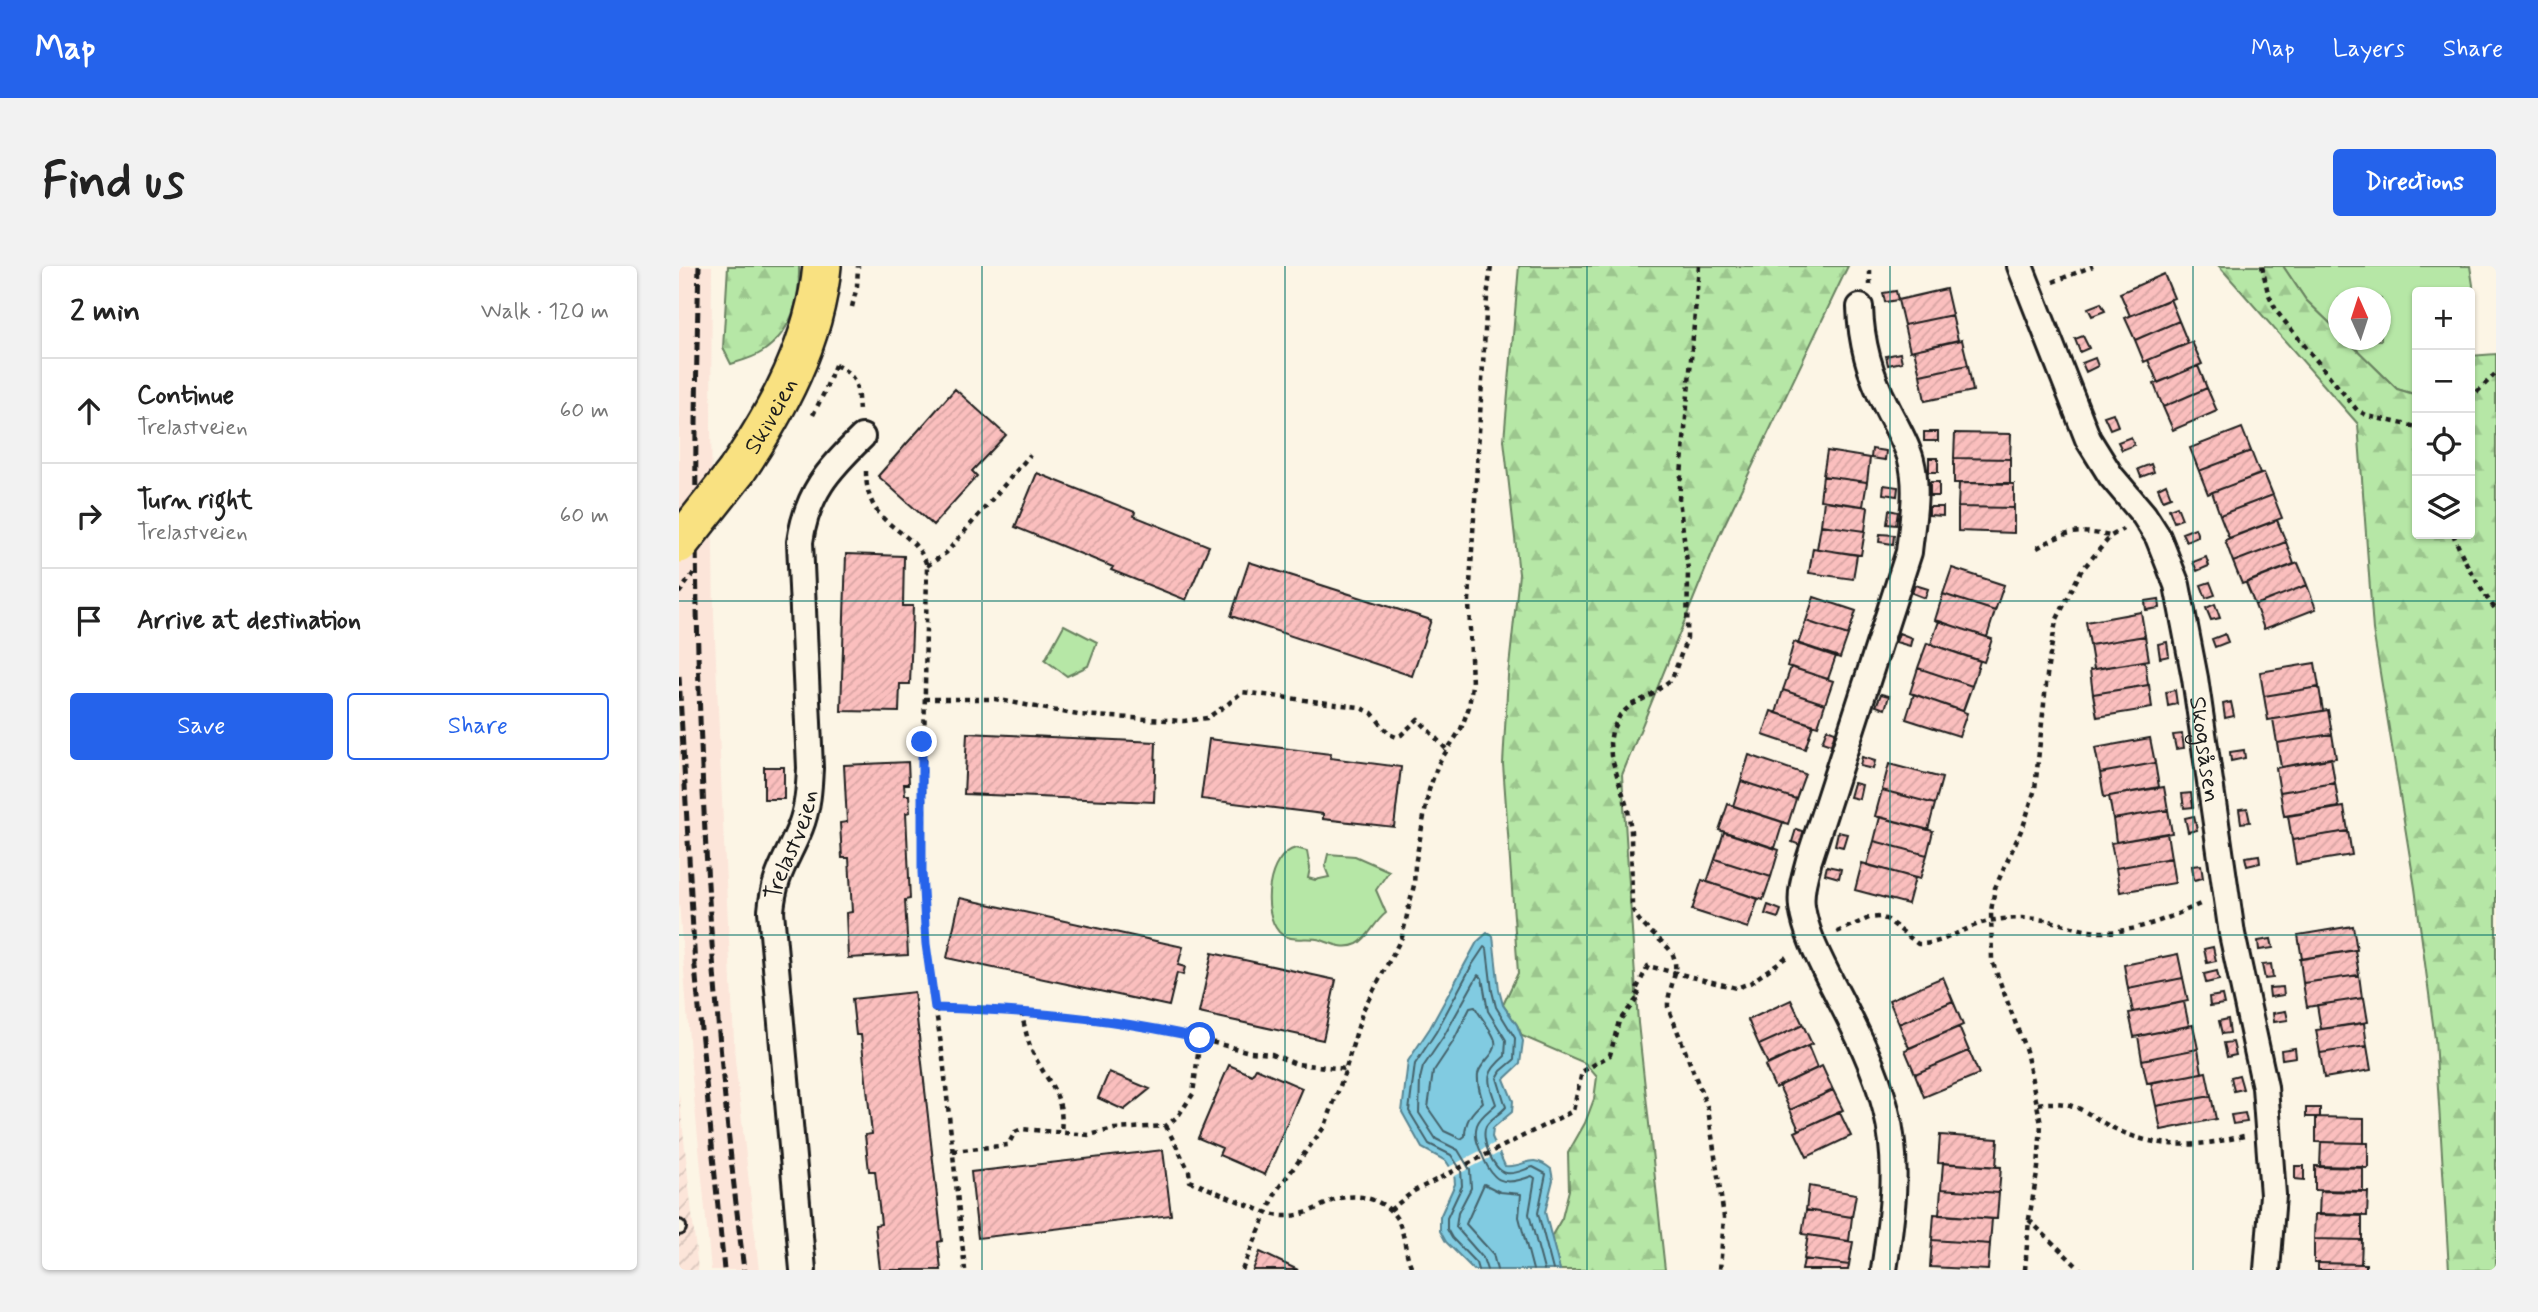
<!DOCTYPE html>
<meta charset="utf-8">
<style>
:root{--surface:#fff;--page:#f2f2f2;--text:#222;--muted:#767676;--line:#e0e0e0;--accent:#2563eb}
body{margin:0;font-family:Mynerve,sans-serif;background:var(--page);color:var(--text)}
.controls{position:absolute;right:21px;top:21px;display:grid;overflow:hidden;border-radius:7px;box-shadow:0 2px 5px #0004}
.controls button{width:63px;height:63px;display:grid;place-items:center;padding:0;border:0;border-bottom:2px solid var(--line);background:var(--surface);color:var(--text);font:35px sans-serif}
.compass{position:absolute;left:1649px;top:21px;width:63px;height:63px;border-radius:50%;background:var(--surface);box-shadow:0 2px 5px #0004;rotate:357deg}
.stop{position:absolute;width:21px;height:21px;margin:-16px;border:5px solid #2563eb;border-radius:50%;background:#fff}
.stop.end{background:#2563eb;border-color:#fff;box-shadow:0 2px 7px #0008}
.list{margin:0;padding:0;list-style:none}
h2{display:flex;justify-content:space-between;align-items:center;height:91px;margin:0;padding:0 28px;font-size:30px}
h2 small{font-size:23px;font-weight:400;color:var(--muted)}
.list li{display:grid;grid-template-columns:46px 1fr auto;gap:21px;align-items:center;box-sizing:border-box;height:105px;padding:0 28px;border-top:2px solid var(--line)}
.list b{display:block;font-size:26px;white-space:nowrap}
.list p{margin:0;font-size:23px;white-space:nowrap;color:var(--muted)}
.list em{font-size:23px;font-style:normal;color:var(--muted)}
.actions{display:flex;gap:14px;padding:21px 28px}
.actions a{flex:1;padding:16px 0;border:2px solid var(--accent);border-radius:7px;text-align:center;font-size:24px;color:var(--accent)}
.actions .main{background:var(--accent);color:#fff}
.icon{flex:none;width:38px;height:38px;fill:none;stroke:currentColor;stroke-width:2;stroke-linecap:round;stroke-linejoin:round}
.map{position:relative;flex:none;width:1817px;height:1004px;overflow:hidden;border-radius:7px}
header{display:flex;align-items:center;gap:42px;box-sizing:border-box;height:98px;padding:0 35px;background:var(--accent);color:#fff}
header strong{font-size:33px}
nav{display:flex;gap:38px;margin-inline-start:auto;font-size:24px}
.intro{display:flex;align-items:center;justify-content:space-between;box-sizing:border-box;height:168px;padding:0 42px}
h1{margin:0;font-size:49px}
.button{padding:18px 32px;border-radius:7px;background:var(--accent);color:#fff;font-size:24px;font-weight:700}
main{display:flex;gap:42px;padding:0 42px}
aside{flex:1;background:var(--surface);border-radius:7px;box-shadow:0 2px 5px #0004}
.map>svg:first-child{display:block}
</style>
<header>
<strong>Map</strong>
<nav><a>Map</a><a>Layers</a><a>Share</a></nav>
</header>
<div class="intro"><h1>Find us</h1><a class="button">Directions</a></div>
<main>
<aside>
<h2>2 min<small>Walk · 120 m</small></h2>
<ul class="list">
<li><svg class="icon" aria-label="ahead" viewBox="0 0 24 24"><path d="M12 20V5M6 11l6-6 6 6"/></svg><div><b>Continue</b><p>Trelastveien</p></div><em>60 m</em></li>
<li><svg class="icon" aria-label="right" viewBox="0 0 24 24"><path d="M7 20v-9h11M14 6l5 5-5 5"/></svg><div><b>Turn right</b><p>Trelastveien</p></div><em>60 m</em></li>
<li><svg class="icon" aria-label="arrive" viewBox="0 0 24 24"><path d="M6 21V4h12l-3 4 3 4H6"/></svg><div><b>Arrive at destination</b></div></li>
</ul>
<div class="actions"><a class="main">Save</a><a>Share</a></div>
</aside>
<div class="map">
<svg width="1817" height="1004" viewBox="0 0 1817 1004">
<defs>
<pattern id="industrial-furrows" width="10" height="10" patternUnits="userSpaceOnUse" patternTransform="scale(1.75)"><rect width="10" height="10" fill="#fce5d9"/><path d="M-1 1l2-2M0 10L10 0M9 11l2-2" fill="none" stroke="#d7c4ba"/></pattern>
<pattern id="forest-firs" width="22" height="20" patternUnits="userSpaceOnUse" patternTransform="scale(1.75)"><rect width="22" height="20" fill="#b6e7a6"/><path d="M5 1l3.5 6h-7zM16 11l3.5 6h-7z" fill="#9cc68e"/></pattern>
<pattern id="building-hatch" width="6" height="6" patternUnits="userSpaceOnUse" patternTransform="scale(1.75)"><rect width="6" height="6" fill="#fbbfbe"/><path d="M-1 1l2-2M0 6l6-6M5 7l2-2" fill="none" stroke="#d7a4a3"/></pattern>
</defs>
<rect width="100%" height="100%" fill="#fcf5e5"/>
<filter id="ink" filterUnits="userSpaceOnUse"><feTurbulence type="fractalNoise" baseFrequency=".0143" numOctaves="2"/><feDisplacementMap in="SourceGraphic" scale="14" xChannelSelector="R" yChannelSelector="G"/><feConvolveMatrix kernelMatrix="1 2 1 2 8 2 1 2 1" color-interpolation-filters="sRGB"/></filter>
<g filter="url(#ink)">
<path fill="#fce5d9" d="M0,0h33l-1,161 3,188 9,208 12,237 24,210h-48l-20,-203 -12,-166z"/>
<path fill="url(#industrial-furrows)" d="M0,827l19,177h-19z"/>
<path fill="#b6e7a6" stroke="#698261" stroke-width="2" d="M1604,0h187l3,19 -3,36v-29h-53v103l-20,-6 -50,-49h34v-42h-42l-1,33 -32,-31z
M385,359l33,17 -9,24 -21,10 -22,-16z
M617,582l11,3 3,17 -2,10 7,2 14,-3 -4,-10 3,-13 27,2 34,15 -13,19 10,23c-12,9 -17,25 -29,31 -13,6 -24,0 -36,-4 -14,-4 -31,3 -42,-8 -18,-20 -12,-77 17,-84z"/>
<path fill="url(#forest-firs)" stroke="#698261" stroke-width="2" d="M49,0h71c1,35 -7,66 -37,86 -9,6 -21,9 -31,12l-8,-16z
M840,0h329l-129,270 -97,239 16,248 27,247h-105l-9,-33 11,-19 7,-28 -1,-37 17,-30 9,-24 3,-22 -12,-14 -63,-27 -5,-11 -14,-20 15,-32 -15,-209 5,-88 11,-102 -15,-134z
M1540,0h64l23,34 32,31 1,9h8l50,49 20,6v139h53v-178l26,-2v916h-47l-14,-231 -20,-151 -42,-258 -15,-206z"/>
<path fill="#81cbe1" stroke="#598592" stroke-width="2" d="M808,667l6,3 6,54 4,15 14,20 6,16 -3,23 -16,15 9,22 -1,11 -19,16 -1,9 13,29c20,2 26,-14 46,3l2,11 -8,32 15,58h-86l-28,-28 -6,-11v-14l15,-33 -1,-11 -8,-12 -24,-13 -20,-36 6,-51 22,-33 47,-86z"/>
<path fill="#fcf5e5" d="M818,876l4,10 -50,26 -4,-10z"/>
<g fill="none" stroke-linecap="round" stroke-linejoin="round">
<path stroke="#44626b" stroke-width="2" d="M796,741c4,8 19,26 20,34 3,13 -14,20 -17,33 -1,10 2,19 5,28 -11,10 -18,18 -18,34l-4,3 -17,-8 -16,-23 5,-36 20,-30 17,-34z
M799,1004l-2,-7 -24,-25 -5,-9v-11l15,-32 -1,-16 -10,-15 -22,-11 -20,-33 6,-47 21,-32 36,-67 12,-18 3,2 5,42 4,16 19,31 -1,22 -13,11 -4,7 9,29c-6,7 -16,12 -20,19 -6,12 7,45 20,47 10,2 18,-4 27,-6l13,7 -8,39 15,57
M808,1004l-4,-12 -27,-31 2,-14 13,-25 -1,-18 -12,-20 -22,-11 -17,-26 1,-34 3,-12 21,-31 34,-61 4,3 6,33 18,29 -1,16c-22,19 -17,24 -9,48 -7,7 -16,12 -19,21 -3,10 0,18 4,27 11,29 20,36 51,24l3,2 -6,36 15,56
M818,1004l-4,-16 -27,-30 18,-40 16,8 21,2 -2,23 14,53"/>
</g>
<path fill="url(#building-hatch)" stroke="#1c1c1c" stroke-width="2" d="M1485,8l10,24 -44,18 -10,-23z
M1267,23l6,26 -48,10 -6,-25z
M1217,25l2,9 -13,2 -2,-9z
M1491,33l9,22 -44,19 -10,-22z
M1422,37l4,8 -13,5 -4,-8z
M1273,49l6,25 -48,11 -6,-26z
M1500,55l9,22 -44,19 -9,-22z
M1404,70l6,12 -9,4 -5,-13z
M1283,74l6,25 -48,10 -6,-25z
M1513,76l10,22 -44,19 -10,-23z
M1221,87l2,9 -14,3 -2,-9z
M1416,92l3,8 -12,6 -4,-9z
M1289,99l5,26 -48,10 -5,-26z
M1519,100l9,22 -44,19 -9,-23z
M1528,122l10,23 -44,19 -10,-23z
M276,123l51,46 -34,36 5,5 -44,49 -55,-49z
M1434,147l5,13 -8,3 -6,-13z
M1563,162l9,23 -52,20 -9,-23z
M1245,166h14v9h-14z
M1276,167l56,1 -1,25 -56,-1z
M1452,171l3,8 -12,5 -4,-8z
M1193,183l14,2 -1,9 -14,-2z
M1148,185l43,7 -3,24 -44,-6z
M1572,185l9,23 -52,20 -9,-23z
M1250,192h9v14h-9z
M1275,192l56,1v24h-56z
M1472,198l3,8 -13,5 -3,-8z
M358,207l98,39 -1,4 75,30 -23,54 -75,-30 2,-3 -98,-40z
M1585,207l9,22 -53,20 -8,-23z
M1144,210l44,6 -4,24 -43,-6z
M1251,216h9v14h-9z
M1280,217l55,1v24l-56,-1z
M1487,218l5,13 -8,3 -5,-12z
M1205,219l14,2 -1,9 -14,-2z
M1594,229l9,23 -53,20 -9,-23z
M1145,235l44,6 -3,24 -44,-6z
M1498,240l5,13 -8,3 -5,-13z
M1250,241h14v9l-14,-1z
M1279,241l56,1v25l-56,-2z
M1210,244l9,2 -2,13 -9,-1z
M1598,254l9,22 -53,20 -8,-22z
M1142,259l44,6 -4,24 -44,-6z
M1516,262l3,8 -12,5 -4,-8z
M1201,268l14,1 -1,9 -14,-2z
M1607,276l8,22 -52,20 -9,-22z
M1134,282l44,7 -4,24 -44,-6z
M167,288l58,2 -1,50h10l-3,78h-10l-1,28 -58,-1z
M1527,291l3,9 -12,5 -4,-9z
M570,296l182,58 -19,56 -181,-60z
M1619,297l9,22 -52,20 -9,-22z
M1273,302l52,17 -9,26 -52,-17z
M1531,316l5,13 -9,3 -5,-13z
M1236,319l13,4 -3,9 -13,-5z
M1628,319l9,24 -52,20 -9,-24z
M1264,328l52,17 -8,26 -52,-17z
M1135,331l42,14 -8,24 -42,-14z
M1480,333l1,9 -14,2 -1,-9z
M1536,338l5,14 -9,2 -5,-12z
M1462,346l4,24 -55,9 -4,-23z
M1127,355l42,14 -8,23 -42,-14z
M1260,355l53,18 -8,23 -53,-18z
M1220,367l13,5 -2,8 -14,-4z
M1546,368l3,8 -13,5 -3,-8z
M1466,370l4,24 -55,9 -4,-24z
M1115,376l42,14 -8,23 -41,-13z
M1488,376l2,14 -9,2 -2,-14z
M1248,377l53,18 -8,25 -54,-18z
M1466,395l3,24 -55,9 -3,-24z
M1636,397l4,24 -55,9 -4,-24z
M1112,401l42,14 -8,23 -42,-14z
M1239,402l54,18 -9,25 -53,-18z
M1470,419l3,23 -55,9 -4,-23z
M1640,421l4,24 -55,9 -4,-24z
M1104,424l42,14 -7,22 -42,-13z
M1496,424l2,14 -9,2 -2,-14z
M1202,428l8,2 -4,13 -9,-3z
M1235,428l53,19 -8,23 -53,-17z
M1552,436l3,14 -9,2 -2,-14z
M1649,444l4,24 -55,9 -4,-24z
M1092,445l42,14 -8,24 -42,-14z
M1148,463l8,3 -4,13 -9,-3z
M288,467l189,9 -2,60 -190,-8z
M1503,468l2,14 -8,1 -3,-14z
M1653,468l4,24 -55,9 -4,-24z
M1471,472l5,25 -55,10 -5,-25z
M530,473l122,15 -1,4 71,9 -7,60 -71,-8v-5l-122,-15z
M1565,484l1,8 -14,3 -1,-9z
M1070,489l56,19 -9,25 -55,-18z
M1183,491l13,4 -2,8 -13,-3z
M1652,492l4,25 -55,9 -4,-24z
M229,496l1,22h-5l1,11h4l1,17 -4,1 4,86 -5,1 3,55 -60,3 -2,-45 6,-1 -3,-54h-7l-2,-35 7,-1 -3,-57z
M1476,497l4,24 -55,10 -4,-24z
M1210,498l53,14 -7,26 -53,-14z
M85,501h20v32h-20z
M1062,515l55,18 -8,25 -55,-18z
M1175,517l8,2 -3,14 -9,-2z
M1656,517l4,24 -55,9 -4,-24z
M1485,521l4,23 -55,9 -4,-23z
M1203,524l53,14 -7,26 -53,-14z
M1512,527l2,14 -9,1 -2,-14z
M1049,538l55,18 -8,26 -56,-18z
M1665,541l4,24 -56,9 -4,-24z
M1568,542l3,14 -9,1 -2,-14z
M1489,544l4,23 -56,9 -3,-23z
M1515,550l3,14 -9,2 -3,-14z
M1201,551l53,14 -6,24 -53,-14z
M1117,563l9,3 -5,13 -8,-3z
M1669,565l4,24 -56,9 -4,-24z
M1045,566l55,18 -8,27 -56,-18z
M1159,566l9,2 -4,13 -8,-2z
M1488,567l4,25 -55,10 -5,-25z
M1195,575l53,14 -7,24 -53,-14z
M1580,589l1,8 -13,3 -2,-9z
M1492,592l4,25 -55,9 -4,-24z
M1036,593l56,18 -8,23 -56,-18z
M1183,597l53,15 -7,26 -53,-14z
M1522,599l2,13 -9,2 -2,-14z
M1148,600l14,3 -2,9 -14,-4z
M1023,614l56,19 -10,29 -56,-18z
M281,632l223,49 -5,18 7,2 -2,8 -6,-2 -8,33 -222,-48z
M1089,639l13,5 -3,8 -13,-4z
M1674,660l4,24 -55,9 -4,-24z
M1592,673l2,9 -14,2 -1,-9z
M1534,681l3,14 -9,2 -3,-14z
M1676,684l4,25 -56,8 -3,-24z
M533,687l124,27 -13,60 -124,-27z
M1499,688l5,24 -55,11 -4,-24z
M1592,698l2,14 -8,1 -3,-14z
M1538,705l2,9 -13,3 -2,-9z
M1680,709l3,23 -55,9 -4,-24z
M1264,711l10,24 -54,23 -10,-24z
M1504,712l5,23 -55,11 -5,-23z
M1604,721l1,8 -14,2 -1,-9z
M235,726l28,249 -4,1 3,28h-61l-5,-45 6,-1 -6,-53h-6l-4,-36 7,-1 -11,-99h-5l-4,-36z
M1543,729l2,9 -14,2 -1,-9z
M1685,732l4,24 -47,7 -4,-24z
M1112,734l12,25 -44,20 -11,-25z
M1274,735l10,24 -54,23 -10,-24z
M1505,736l5,24 -55,11 -5,-24z
M1607,745l2,9 -14,2 -1,-9z
M1549,753l2,14 -8,1 -3,-13z
M1685,757l3,23 -47,7 -4,-23z
M1124,759l9,19 -44,20 -9,-19z
M1514,759l5,24 -56,11 -4,-24z
M1280,761l10,24 -54,23 -10,-24z
M1554,776l3,13 -9,2 -3,-14z
M1129,780l9,22 -42,20 -10,-22z
M1688,780l4,24 -47,8 -4,-25z
M1616,782l1,9 -14,2 -1,-9z
M1519,783l4,24 -55,10 -5,-23z
M1290,785l10,23 -55,23 -9,-23z
M550,799l23,10 4,-7 46,20 -37,87 -46,-20 3,-7 -24,-10z
M1143,800l11,24 -43,20 -11,-24z
M430,806l41,17 -26,21 -26,-12z
M1527,806l5,24 -55,10 -5,-23z
M1560,809l4,14 -9,2 -3,-14z
M1154,824l10,20 -44,20 -9,-20z
M1532,830l5,23 -55,11 -5,-24z
M1627,842h14v9h-14z
M1160,845l12,25 -44,21 -12,-25z
M1566,847l2,9 -14,2 -2,-9z
M1637,851l48,1v25l-48,-1z
M1261,869l58,4 -2,28 -58,-4z
M1642,876l47,1v25l-48,-1z
M484,884l8,65 -193,23 -7,-66z
M1264,897l58,4 -2,26 -58,-4z
M1616,900h9v14l-9,-1z
M1636,900l48,1v24l-48,-1z
M1130,920l47,8 -4,23 -46,-7z
M1262,923l58,4 -2,26 -58,-4z
M1641,925l48,1 -1,24 -48,-1z
M1127,944l46,7 -3,24 -47,-7z
M1255,948l58,5 -2,25 -58,-4z
M1636,948l47,1v25l-48,-1z
M1129,969l45,7 -4,23 -45,-6z
M1635,973l48,1 -1,24 -47,-1z
M1253,974l58,4 -2,26 -58,-3z
M581,986l38,18h-45z
M1125,993l45,6 -1,5h-46z
M1639,997l48,1v6h-48z"/>
<g fill="none" stroke-linecap="round" stroke-linejoin="round">
<g stroke="#1c1c1c" stroke-width="18">
<path id="lane" d="M0,961v1"/>
</g>
<g stroke="#1c1c1c" stroke-width="30">
<g id="street">
<path id="s1" d="M1341,0l68,173 23,37 33,39 14,22 19,48 18,93 37,256 33,153 8,108 -6,75"/>
<path d="M1181,41c1,35 10,68 26,99 8,17 20,35 25,54 8,30 1,62 -2,92l-100,308c-4,15 -9,31 -7,47 4,27 17,51 29,75 21,41 44,83 55,128 14,53 6,107 -2,160"/>
<path id="s2" d="M124,1004l-32,-359c3,-37 16,-51 29,-83 8,-20 9,-40 10,-60l-10,-226c7,-49 28,-72 62,-105"/>
</g>
</g>
<g stroke="#1c1c1c" stroke-width="42">
<g id="primary">
<path id="s3" d="M57,206c42,-62 79,-130 86,-206"/>
</g>
</g>
<path stroke="#1c1c1c" stroke-width="4.5" stroke-dasharray="5 5" stroke-linecap="butt" d="M1020,0l-20,233 9,71 -1,68 -15,41 -21,16 -20,10 -11,10 -8,16 -2,12 1,13 17,54 3,21 1,76c8,24 39,36 42,51 5,16 -7,33 -6,49l40,102 16,108 -4,53
M1583,0l6,27 9,19 80,98 11,6 49,11
M1374,16l40,-16
M1191,19v-19
M173,41l5,-21 1,-20
M156,99c24,11 22,22 24,46
M1791,133l26,-26
M134,149l11,-22 11,-28
M187,205c0,61 48,53 61,95l-5,306 4,72 17,114 22,212
M1774,268c11,27 25,53 43,76
M1358,282c30,-17 38,-19 73,-12
M248,300l19,-13 84,-98
M245,433h71l83,16 106,6 23,-3 21,-14 14,-12 117,15 13,6 17,21 7,3 5,-2 17,-16 28,30
M1158,666l32,-14 11,-1 8,3 30,24c28,1 50,-21 77,-24 16,-2 32,-3 49,0 19,3 38,12 58,12 35,0 67,-14 98,-28
M256,742l49,1 103,9 77,12 86,22 22,2 24,10 50,5
M342,746c4,14 6,30 13,43 15,30 31,40 27,77
M1359,838c42,-6 50,14 84,28 42,18 80,14 122,4
M487,860l23,45 1,10 77,32c12,4 26,4 38,0 10,-3 19,-9 29,-13 22,-8 50,-2 63,19 9,15 7,35 16,51
M274,885l55,-6 7,-13 7,-3 67,6 25,-6 52,-3 12,-10 15,-22 7,-56
M711,944l24,-19 159,-80 9,-39 28,-17 9,-34 21,-26 -5,-3 13,-26 88,22 14,-5 38,-27
M1350,954l52,50
M563,1004l35,-80 48,-64 18,-48 20,-68 39,-73 12,-52 1,-20 14,-75 9,-26 23,-35 8,-22 3,-22 -3,-84 18,-304 4,-31
M1346,1004l4,-51 9,-51 3,-44 -15,-73 -34,-90 -1,-50 4,-23 29,-64 11,-35 13,-123 8,-45 25,-50 30,-35 12,-7"/>
<use href="#lane" stroke="#fcf5e5" stroke-width="12"/>
<use href="#street" stroke="#fcf5e5" stroke-width="24"/>
<use href="#primary" stroke="#f9e181" stroke-width="37"/>
<path stroke="#1c1c1c" stroke-width="5" stroke-dasharray="10 5" stroke-linecap="butt" d="M20,0c-10,335 3,671 45,1004
M0,410l16,291 29,303"/>
<g stroke="#1c1c1c" stroke-width="42" stroke-linecap="butt">
<path id="primary-bridge" d="M0,278l57,-72"/>
</g>
<path stroke="#1c1c1c" stroke-width="4.5" stroke-dasharray="5 5" stroke-linecap="butt" d="M0,327l14,-19"/>
<use href="#primary-bridge" stroke="#f9e181" stroke-width="37"/>
</g>
</g>
<g fill="none" stroke-linecap="round" stroke-linejoin="round" filter="url(#ink)">
<path stroke="#2563eb" stroke-width="9" d="M243,476v130l4,72 9,64c89,2 178,10 265,30"/>
</g>
<path fill="none" stroke="#0f766e" stroke-width="2" stroke-opacity="0.55" d="M303,0v1004M606,0v1004M908,0v1004M1211,0v1004M1514,0v1004M0,335h1817M0,669h1817"/>
<g text-anchor="middle" stroke-width="6" stroke-linejoin="round" paint-order="stroke">
<g font-size="24" fill="#1c1c1c" stroke="#fcf5e5">
<text dy="8" stroke="none"><textPath href="#s3" startOffset="66">Skiveien</textPath></text>
<text dy="8" stroke="none"><textPath href="#s1" startOffset="525">Skogsåsen</textPath></text>
<text dy="8" stroke="none"><textPath href="#s2" startOffset="430">Trelastveien</textPath></text>
</g>
</g>
</svg>
<div class="controls">
<button>+</button>
<button>−</button>
<button><svg class="icon" aria-label="locate" viewBox="0 0 24 24"><circle cx="12" cy="12" r="6"/><path d="M12 2v4M12 18v4M2 12h4M18 12h4"/></svg></button>
<button><svg class="icon" aria-label="layers" viewBox="0 0 24 24"><path d="M12 4l9 5-9 5-9-5zM3 14l9 5 9-5"/></svg></button>
</div>
<svg class="compass" viewBox="-18 -18 36 36"><path d="M0-13l5 13h-10z" fill="#e53935"/><path d="M0 13l5-13h-10z" fill="#767676"/></svg>
<div class="stop" style="left:521px;top:772px"></div>
<div class="stop end" style="left:243px;top:476px"></div>
</div>
</main>
